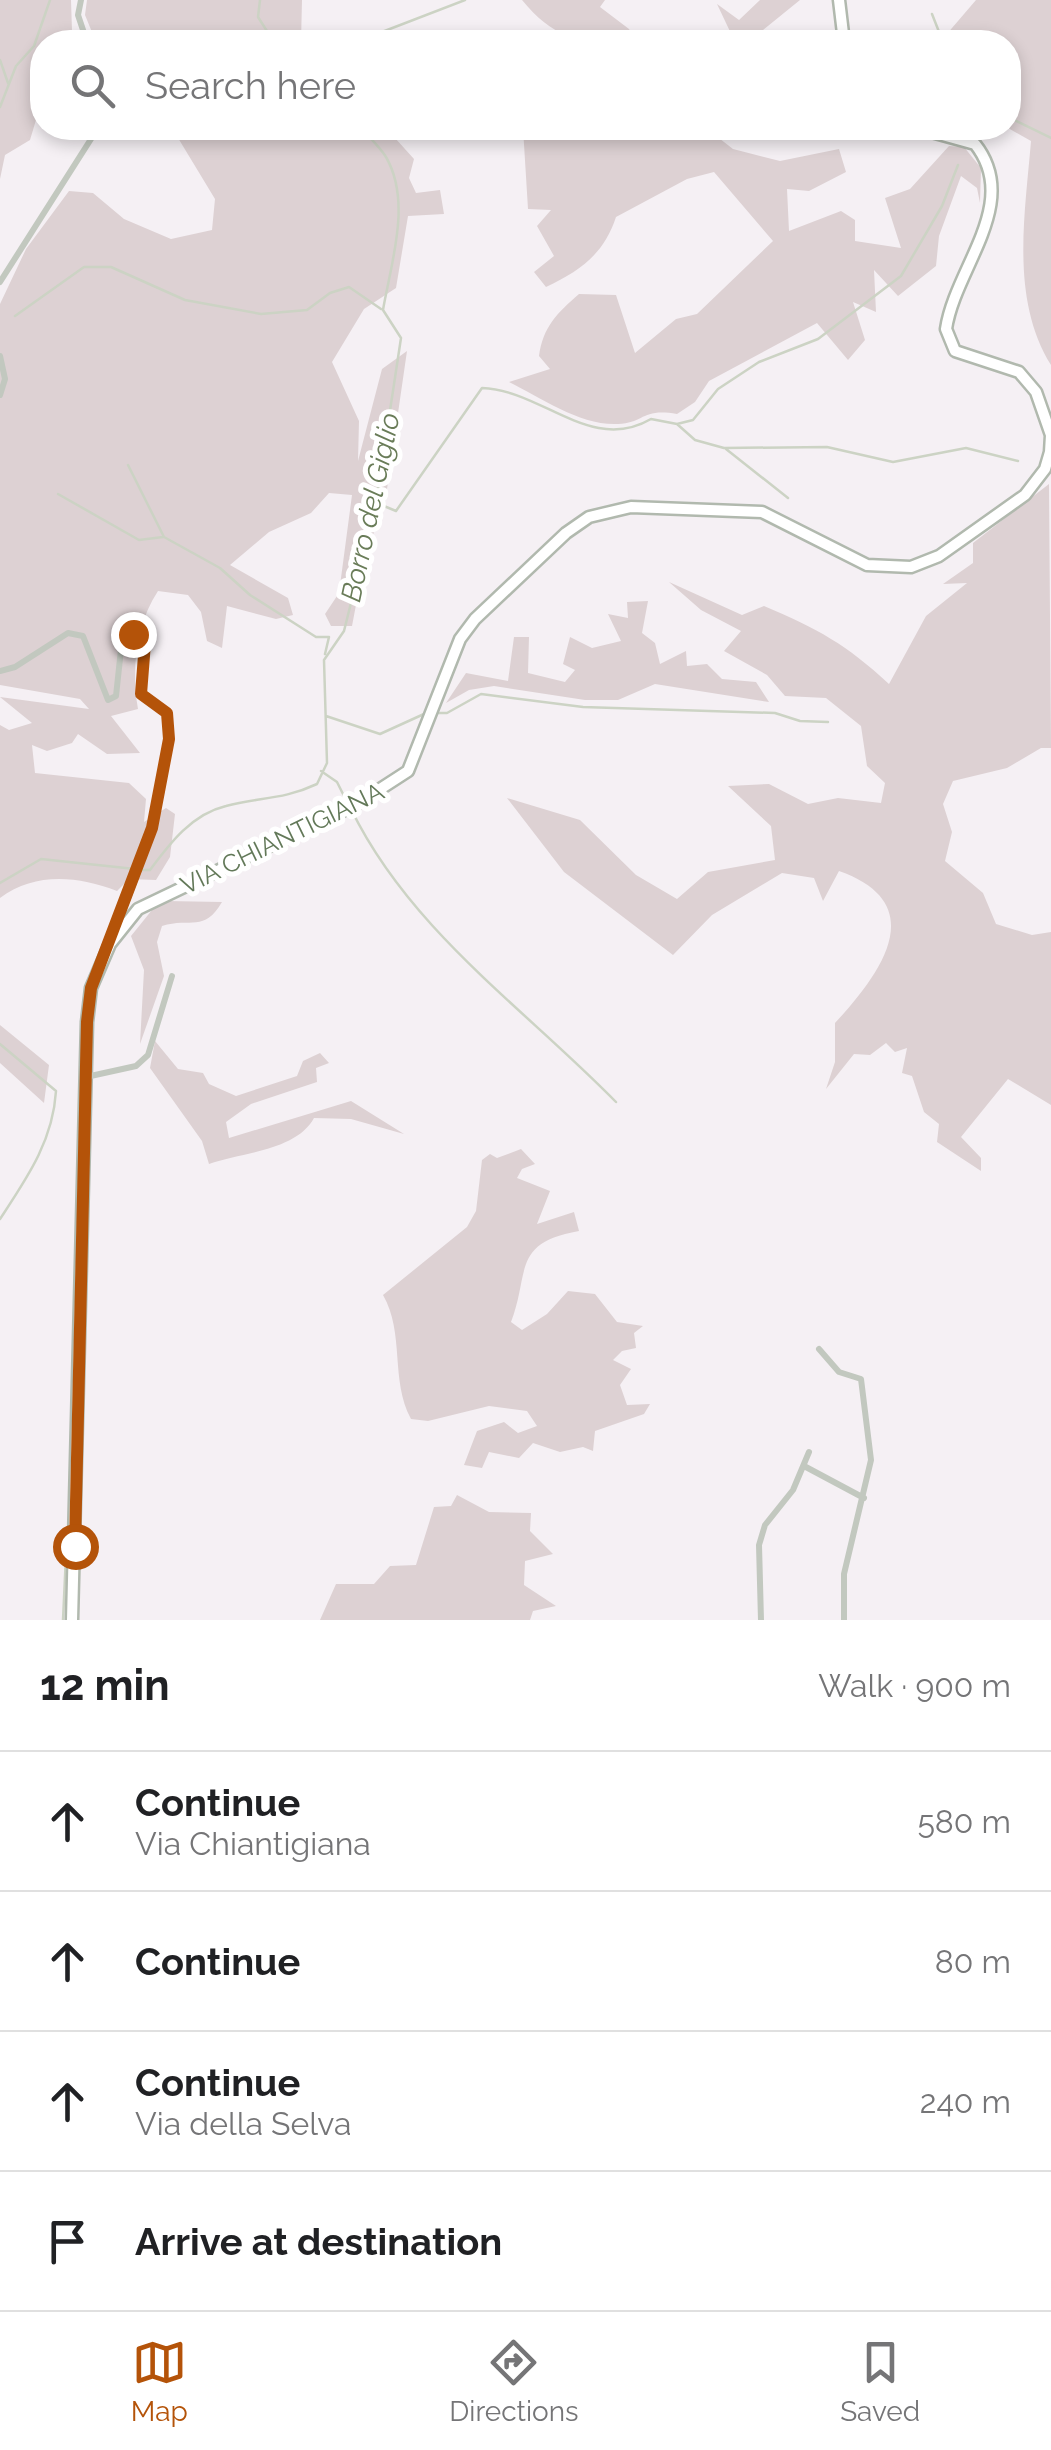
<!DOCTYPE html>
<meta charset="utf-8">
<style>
:root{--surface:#fff;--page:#f6f6f6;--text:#202124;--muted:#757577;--line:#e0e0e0;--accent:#b45309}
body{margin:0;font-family:Raleway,sans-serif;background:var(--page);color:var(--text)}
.stop{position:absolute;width:30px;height:30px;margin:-22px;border:8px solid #b45309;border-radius:50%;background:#fff}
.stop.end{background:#b45309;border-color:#fff;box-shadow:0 2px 10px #0008}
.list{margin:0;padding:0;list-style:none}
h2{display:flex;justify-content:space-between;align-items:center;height:130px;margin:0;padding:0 40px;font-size:42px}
h2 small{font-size:32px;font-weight:400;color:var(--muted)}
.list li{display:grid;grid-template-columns:65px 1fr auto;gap:30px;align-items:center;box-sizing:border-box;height:140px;padding:0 40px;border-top:2px solid var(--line)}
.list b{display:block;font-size:38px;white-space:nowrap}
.list p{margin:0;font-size:32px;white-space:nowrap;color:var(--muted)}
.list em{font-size:32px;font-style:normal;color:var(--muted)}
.icon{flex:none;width:55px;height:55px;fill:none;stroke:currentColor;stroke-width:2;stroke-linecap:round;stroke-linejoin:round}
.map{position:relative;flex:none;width:1051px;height:1620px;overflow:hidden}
.search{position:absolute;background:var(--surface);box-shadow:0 5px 15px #0003;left:30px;right:30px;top:30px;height:110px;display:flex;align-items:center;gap:25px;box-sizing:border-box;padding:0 35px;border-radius:40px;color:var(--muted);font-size:38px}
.sheet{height:690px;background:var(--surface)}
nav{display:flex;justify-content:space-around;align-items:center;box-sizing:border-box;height:140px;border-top:2px solid var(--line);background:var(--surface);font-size:28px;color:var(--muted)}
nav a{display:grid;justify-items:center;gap:5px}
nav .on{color:var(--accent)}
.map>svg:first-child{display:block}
</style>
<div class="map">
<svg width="1051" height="1620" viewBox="0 0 1051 1620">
<rect width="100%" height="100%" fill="#f5f0f4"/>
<path fill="#ddd1d3" d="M0,0h71l1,31 -6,11h-24v58l-12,40 -25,15 -5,24z
M87,0h215l-1,42h-205l-11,-27z
M522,0h83l-5,7 29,22 8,13c-52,1 -80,1 -115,-42z
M760,0h40l-37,30 -7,12h-21l-18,-38 22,16z
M976,0h75v365c-41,-66 -26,-150 -20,-224l-23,-13v-86h-68z
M172,128h214l28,31 -5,19 7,15 24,-3 4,24 -36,2 -12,72 -32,21 -32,53 27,59 -1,40 24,-92 25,-18 -20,138 -24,79 -11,58h-21l-6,-12 14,-21 13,-98 -23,-2 -18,20 -42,19 -39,33 58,33 5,17 -17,4 -49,-13 -5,42 -15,-7 -6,-29 -13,-17 -30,-4c-22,33 -27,79 -20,118l-27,7 29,37 -33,1 -29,-20 -6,9 -25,8 -15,-6 3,28 94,10 17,16 -2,23 22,-14 9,6 -5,43 -14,23 -27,-1 -12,12c-40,-15 -82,-19 -117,7v-173l9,5 23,-7 -32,-26 89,12 -9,-10 -80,-14v-381l26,-55 43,-58 24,2 31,26 47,20 41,-9 3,-31z
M523,128h183l27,21 47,12 59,-12 7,23 -37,19 -22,-2 2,42 52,-20 14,9v21l46,7 -16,-50 25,-9 39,-43 15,1 17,21 -1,35 -3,-15 -16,-12 -22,60 -3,30 -38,30 -24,-26 2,42 -23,-10 12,38 -17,20 -31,-37 -108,58 -14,21 -18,12c-36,-6 -32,9 -59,10 -37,2 -77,-26 -109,-42l41,-13 -11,-13c4,-29 18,-43 40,-62l37,1 19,58 41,-34 21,-5 76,-73 -59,-69 -27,7 -71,38c-12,37 -36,54 -70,70l-12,-15 20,-16 -17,-30 14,-16 -23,-1z
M1049,484l2,264h-10l-34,20 -54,13 -10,23 9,28 -7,29 38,32 13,31 36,11 19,-3v173l-43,-26 -47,58 20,21v13l-44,-29 2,-18 -15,-12 -12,-36 -10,-3 5,-25 -12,4 -9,-9 -16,12 -16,-1 -28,35 9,-27v-39c46,-50 97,-119 4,-152l-16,30 -9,-23 -32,-5 -70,42 -39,40 -109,-83 -57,-74 73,22 56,55 41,24 31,-27 67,-12 -4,-34 -43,-40 41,-2 39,20 30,-6 43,5 4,-20 -18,-17 -6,-40 -35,-28 -41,-2 -18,-21 -43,-24 17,-20 -40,-21 -32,-28 73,33 22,-9c54,23 82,38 125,78l37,-68 41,-33 -24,1 30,-21v-20z
M648,601l-6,32 13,10 5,21 26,-13 1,15 20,-2 15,15 34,3 13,20 -114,-18 -37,16h-33l-91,-14 -25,4 -23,13 20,-30 42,8 6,-44h15l-1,36 37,9 10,-12 -12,-6 7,-27 22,11 29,-7 -13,-27 20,4 -1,-16z
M166,901l56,1c-18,31 -31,15 -60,24l-5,16 7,34 -24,68 4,-74 -13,-34 21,-26z
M0,1025l49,40 -5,38 -44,-40z
M155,1041l23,28 25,4 6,11 27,12 61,-20 6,-15 17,-8 9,10 -13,5 1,14 -66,22 -25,18 3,16 122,-37 53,33 -53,-15 -37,-1c-18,33 -72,34 -105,46l-7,-23 -52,-73z
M521,1149l14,15 -13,5 -5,9 33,13 -13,33 37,-12 5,19c-68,12 -49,42 -68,91l11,8 25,-16 21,-23 27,3 22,28 26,4 -9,7 2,15 -14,3 -9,9 18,9 -11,16 7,20 23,-1 -6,10 -49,17 -2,20 -10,-4 -23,5 -27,-9 -14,15 -30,-6 -7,16 -18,-3 13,-34 27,-9 14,11 19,-7 -10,-15 -38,-5 -61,15 -17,-2c-21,-39 -6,-86 -28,-124l84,-68 9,-16 6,-51 8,-6 7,4z
M457,1495l32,17 42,1 -1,18 23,23 -28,7 -1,24 32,21 -23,5 -3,9h-210l16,-36h38l16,-18 26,-1 18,-58 17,-1z"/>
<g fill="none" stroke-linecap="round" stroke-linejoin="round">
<path stroke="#ccd3c4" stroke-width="2.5" d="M260,0l-2,17 16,25
M932,14l11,28
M356,42l109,-42
M0,60l8,23
M0,107l16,-41 18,-20 16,-46
M1008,117l43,21
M15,316l69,-49h27l74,33 76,14 46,-4 23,-17 19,-6 32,22
M677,424l16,-4 25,-31 41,-27 59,-23 83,-63 41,-70 16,-41
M726,449l62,49
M128,465l36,72 56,31 30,27 66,42h13l-4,17
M58,494l81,46 24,-3
M379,504l17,7 86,-123c60,2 109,66 169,31l26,5 18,16 29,8 103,-1 66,15 73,-14 52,13
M437,713h10l34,-19 102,13 192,6 25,8 28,1
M326,716l54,18 44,-20
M321,771l16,11 10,20
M351,809c59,121 172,198 265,293
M143,870h7c20,-27 42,-56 76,-64 34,-9 57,-6 91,-22l10,-21 -3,-103 20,-29 32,-128 25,-165 -18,-28c8,-47 29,-108 3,-153 -6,-10 -17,-20 -25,-29
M0,883l41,-24 94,10
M0,1044l56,47c-3,50 -29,87 -56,128
M63,1620l3,-65"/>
<g stroke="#b1b9ae" stroke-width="15">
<path id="primary" d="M839,0l5,42
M72,1620l15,-598 4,-34 19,-44 28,-35 219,-105 51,-33 52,-132 15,-20 91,-86 23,-16 42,-10 131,5 105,53 44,2 28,-11 86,-61 20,-26 5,-17 1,-17 -15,-43 -17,-20 -64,-21 -9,-22c9,-61 76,-126 29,-185l-58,-16"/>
</g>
<path stroke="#c2c8bf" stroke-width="6" d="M81,0l-3,15 9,27
M0,282l98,-154
M0,356l5,23 -5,16
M0,671l15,-4 53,-34 15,3 25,64 8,-4 6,-56 11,-6 12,9 -4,51 26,19c6,75 -25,152 -53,221
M86,1077l50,-11 12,-11 24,-79
M819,1349l20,23 22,7 10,81 -27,114v46
M804,1466l60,32
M761,1620l-2,-75 6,-20 28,-35 16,-38"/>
<use href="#primary" stroke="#fff" stroke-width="10"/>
</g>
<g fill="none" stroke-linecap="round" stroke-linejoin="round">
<path stroke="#b45309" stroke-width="12" d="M75,1546l12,-524 4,-34 61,-160 17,-89 -2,-26 -26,-19 4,-51 -12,-9"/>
</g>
<g text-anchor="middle" stroke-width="10" stroke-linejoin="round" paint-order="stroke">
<g font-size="25" fill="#637959" stroke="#fff">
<text transform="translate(282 838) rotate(-26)" y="9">VIA CHIANTIGIANA</text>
</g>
<g font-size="28" font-style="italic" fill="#697c58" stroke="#fff">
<text transform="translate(370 507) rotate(-78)" y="10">Borro del Giglio</text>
</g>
</g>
</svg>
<div class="stop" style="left:75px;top:1546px"></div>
<div class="stop end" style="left:133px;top:634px"></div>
<div class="search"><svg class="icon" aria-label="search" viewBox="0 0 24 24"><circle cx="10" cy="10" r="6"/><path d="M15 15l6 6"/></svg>Search here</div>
</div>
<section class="sheet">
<h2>12 min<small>Walk · 900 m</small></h2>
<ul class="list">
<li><svg class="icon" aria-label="ahead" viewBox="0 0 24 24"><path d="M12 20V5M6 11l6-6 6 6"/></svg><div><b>Continue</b><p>Via Chiantigiana</p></div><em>580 m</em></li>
<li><svg class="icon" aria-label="ahead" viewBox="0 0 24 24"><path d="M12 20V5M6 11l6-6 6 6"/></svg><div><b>Continue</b></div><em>80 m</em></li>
<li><svg class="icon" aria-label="ahead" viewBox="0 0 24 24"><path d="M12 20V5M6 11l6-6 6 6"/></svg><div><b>Continue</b><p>Via della Selva</p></div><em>240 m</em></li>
<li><svg class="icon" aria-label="arrive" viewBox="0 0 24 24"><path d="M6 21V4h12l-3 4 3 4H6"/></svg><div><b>Arrive at destination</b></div></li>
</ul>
</section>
<nav>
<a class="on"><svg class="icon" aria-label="map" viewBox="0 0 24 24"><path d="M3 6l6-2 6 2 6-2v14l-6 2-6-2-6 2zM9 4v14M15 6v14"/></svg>Map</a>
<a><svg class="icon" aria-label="directions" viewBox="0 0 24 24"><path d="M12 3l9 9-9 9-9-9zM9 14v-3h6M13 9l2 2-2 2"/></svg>Directions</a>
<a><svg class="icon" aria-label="saved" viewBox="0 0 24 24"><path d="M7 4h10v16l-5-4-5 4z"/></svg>Saved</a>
</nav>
